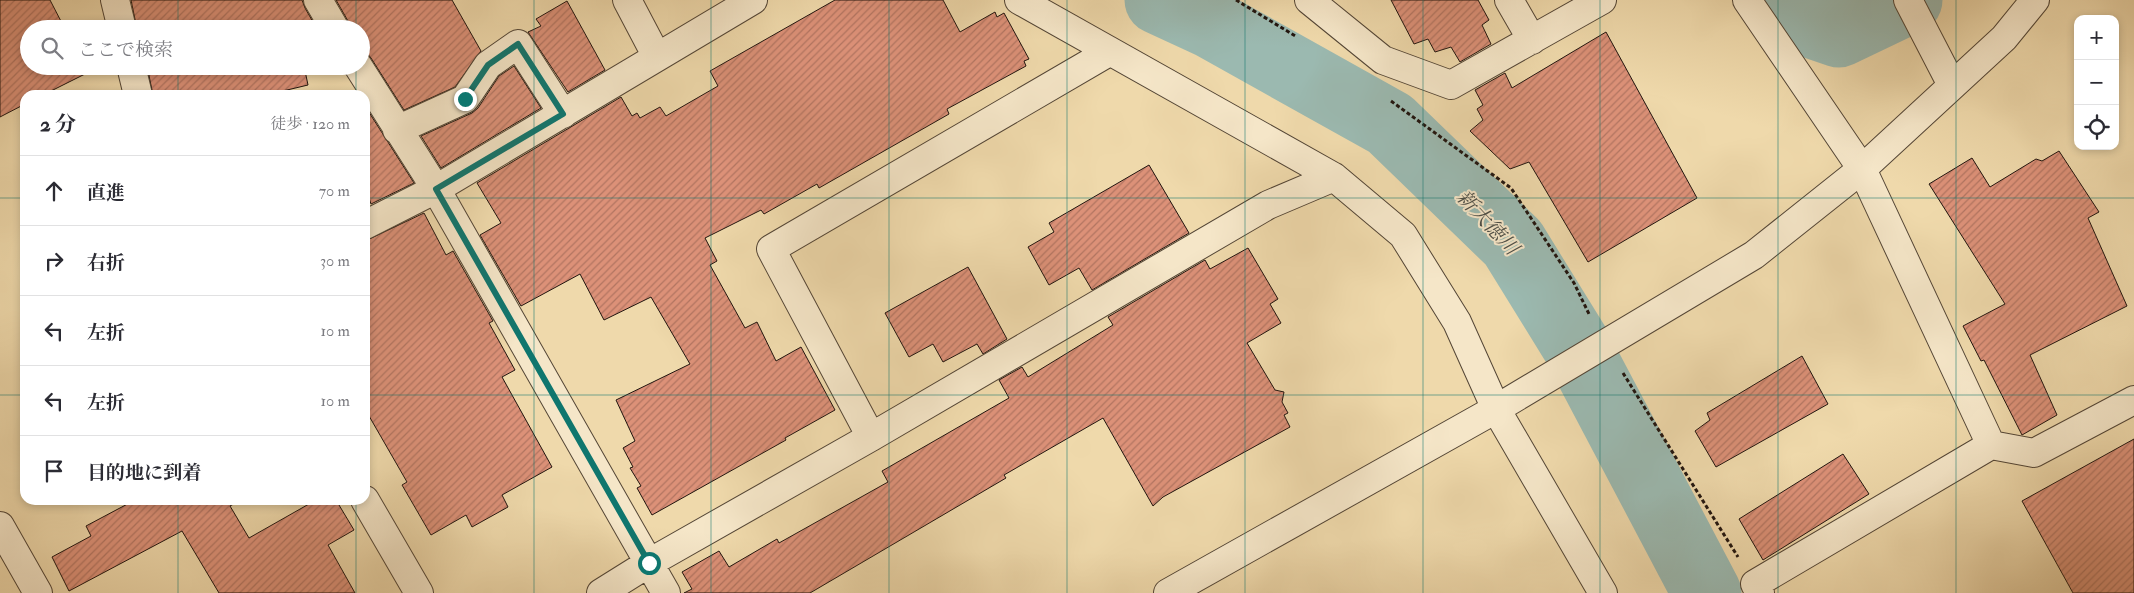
<!DOCTYPE html>
<html lang="ja">
<meta charset="utf-8">
<style>
:root{--surface:#fff;--page:#f2f2f3;--text:#2b2b33;--muted:#7c7c81;--line:#e1e1e2}
body{margin:0;font-family:"IM FELL Double Pica","Noto Serif JP",serif;background:var(--page);color:var(--text)}
.controls{position:absolute;right:15px;top:15px;display:grid;overflow:hidden;border-radius:10px;box-shadow:0 2px 8px #0003}
.controls button{width:45px;height:45px;display:grid;place-items:center;padding:0;border:0;border-bottom:1px solid var(--line);background:var(--surface);color:var(--text);font:25px sans-serif}
.stop{position:absolute;width:15px;height:15px;margin:-11px;border:4px solid #0f766e;border-radius:50%;background:#fff}
.stop.end{background:#0f766e;border-color:#fff;box-shadow:0 1px 5px #0008}
.list{margin:0;padding:0;list-style:none}
h2{display:flex;justify-content:space-between;align-items:center;height:65px;margin:0;padding:0 20px;font-size:21px}
h2 small{font-size:16px;font-weight:400;color:var(--muted)}
.list li{display:grid;grid-template-columns:32px 1fr auto;gap:15px;align-items:center;box-sizing:border-box;height:70px;padding:0 20px;border-top:1px solid var(--line)}
.list b{display:block;font-size:19px;white-space:nowrap}
.list em{font-size:16px;font-style:normal;color:var(--muted)}
.icon{flex:none;width:28px;height:28px;fill:none;stroke:currentColor;stroke-width:2;stroke-linecap:round;stroke-linejoin:round}
.map{position:relative;flex:none;width:2134px;height:593px;overflow:hidden}
.search{position:absolute;background:var(--surface);box-shadow:0 2px 8px #0003;left:20px;top:20px;width:350px;height:55px;display:flex;align-items:center;gap:12px;box-sizing:border-box;padding:0 18px;border-radius:28px;color:var(--muted);font-size:19px}
.panel{position:absolute;background:var(--surface);box-shadow:0 2px 8px #0003;left:20px;top:90px;width:350px;height:415px;border-radius:15px}
.map>svg:first-child{display:block}
</style>
<div class="map">
<svg width="2134" height="593" viewBox="0 0 2134 593">
<defs>
<pattern id="building-hatch" width="6" height="6" patternUnits="userSpaceOnUse" patternTransform="scale(1.25)"><rect width="6" height="6" fill="#dc9178"/><path d="M-1 1l2-2M0 6l6-6M5 7l2-2" fill="none" stroke="#b27561"/></pattern>
</defs>
<rect width="100%" height="100%" fill="#efd9ab"/>
<filter id="stains"><feTurbulence type="fractalNoise" baseFrequency=".004" numOctaves="4"/><feColorMatrix values="0 0 0 0 .2 0 0 0 0 .09 0 0 0 0 .02 0 0 0 .5 -.17"/></filter>
<radialGradient id="worn" r=".72"><stop offset=".6" stop-color="#630" stop-opacity="0"/><stop offset="1" stop-color="#630" stop-opacity=".3"/></radialGradient>
<g fill="none" stroke-linecap="round" stroke-linejoin="round">
<path stroke="#9bb9b0" stroke-width="69" d="M1159,0l52,24 179,100 123,119 63,102 131,248
M1788,0l13,20 38,13 69,-33"/>
</g>
<path fill="url(#building-hatch)" stroke="#21150f" d="M0,0h50l15,29h-36v37h55l3,7 -44,22h-18v9l-25,13z
M131,0h171l3,8 12,21h-180z
M336,0h116l29,51 -26,36 -51,23 -33,-52 -10,-12v-17h-10l-3,-8z
M835,0h108l17,32 35,-20 2,5 7,-4 25,46 -5,2 2,5 -79,43 2,5 -130,74 -2,-4 -53,30 -3,-4 -56,28 12,23 -7,4 35,63 12,-6 19,39 25,-14 34,63 -50,28 1,2 -134,75 -15,-27 4,-2 -11,-18 3,-1 -10,-19 12,-7 -19,-41 74,-36 -39,-67 -47,23 -24,-46 -59,32 -41,-71 21,-12 -24,-40 144,-86 11,19 5,-3 3,5 20,-11 6,9 52,-30 -8,-15z
M1391,0h87l11,20 -7,5 9,19 -31,18 -9,-15 -16,5 -7,-13 -14,5z
M567,1l38,69 -37,22 -40,-60 13,-6 -5,-7z
M1606,32l91,166 -109,64 -59,-100 -19,7 -40,-38 13,-11 -6,-11 6,-4 -8,-15 30,-17 7,15z
M147,66h157l4,19 -42,10h-113z
M514,66l27,42 -100,60 -20,-32 51,-23 6,-5 21,-32z
M365,106l49,77 -43,21 -6,-18z
M2059,151l40,61 -11,6 39,88 -97,49 27,60 -35,20 -38,-75 -3,1 -18,-35 42,-22 -76,-120 43,-26 18,29 46,-28 6,2z
M1149,165l40,68 -97,57 -13,-22 -30,17 -21,-38 26,-15 -5,-9z
M424,213l22,42 7,-4 40,70 -4,2 26,47 -13,7 50,90 -50,28 6,12 -36,20 -6,-12 -35,20 -29,-50 5,-3 -42,-73v-168z
M1248,248l30,51 -8,5 11,19 -34,20 28,47 9,2 -2,10 6,11 -4,2 6,12 -127,70 -10,9 -50,-88 -99,57 2,3 -196,115h-126l8,-4 -10,-17 37,-21 10,16 48,-28 2,4 109,-61 -6,-11 127,-73 -10,-18 23,-13 6,10 85,-52 -5,-8 97,-57 5,9z
M968,267l39,72 -24,15 -6,-10 -34,18 -10,-18 -24,13 -24,-44z
M1802,356l26,48 -112,63 -21,-36 15,-11 -3,-7z
M2134,439v154h-61l-51,-92z
M1843,454l26,40 -106,66 -24,-41z
M135,500h106l-11,6 19,32 67,-38h20l18,30 -26,15 27,48h-136l-37,-62 -113,60 -17,-34 39,-21 -5,-10z"/>
<g fill="none" stroke-linecap="round" stroke-linejoin="round">
<g stroke="#544636" stroke-width="30">
<path id="minor" d="M115,0l7,29
M318,0l17,29
M627,0l30,57
M1019,0l315,177
M1309,0l74,60 68,25 151,-85
M1509,0l23,40
M1747,0l115,169 129,276 -236,139 5,9
M1908,0l44,85
M131,66l7,29
M358,66l78,123 230,404
M397,130l68,-31 23,-34 30,-21 45,70
M365,225l71,-36 317,-189
M871,437l-100,-188 338,-197
M1991,445l43,8 100,-53
M365,500l54,93
M0,526l38,67
M601,593l48,-30 222,-126 397,-232 66,-28 69,58 54,87 39,87"/>
</g>
<g stroke="#544636" stroke-width="30">
<path id="tertiary" d="M1496,409l107,184
M1168,593l328,-184 258,-154 108,-86 142,-131 31,-38"/>
</g>
<path stroke="#21150f" stroke-width="3" stroke-dasharray="4 2.5" stroke-linecap="butt" d="M1236,0l61,37
M1391,101l120,87 63,95 15,31
M1623,373l115,184"/>
<use href="#minor" stroke="#f5e6c8" stroke-width="28"/>
<use href="#tertiary" stroke="#f5e6c8" stroke-width="28"/>
</g>
<g fill="none" stroke-linecap="round" stroke-linejoin="round">
<path stroke="#0f766e" stroke-width="6" d="M465,99l23,-34 30,-21 45,70 -127,75 213,374"/>
</g>
<path fill="none" stroke="#0f766e" stroke-width="1" stroke-opacity="0.55" d="M178,0v29M356,0v29M534,0v593M711,0v593M889,0v593M1067,0v593M1245,0v593M1423,0v593M1600,0v593M1778,0v593M1956,0v593M178,66v29M356,66v29M0,198h25M365,198h1769M0,395h25M365,395h1769M178,500v93M356,500v93"/>
<g text-anchor="middle" stroke-width="4" stroke-linejoin="round" paint-order="stroke">
<g font-size="20" font-style="italic" fill="#4c4e47" stroke="#f5e6c8">
<text transform="translate(1488 222) rotate(47)" y="7">新大徳川</text>
</g>
</g>
<rect width="100%" height="100%" filter="url(#stains)"/>
<rect width="100%" height="100%" fill="url(#worn)"/>
</svg>
<div class="controls">
<button>+</button>
<button>−</button>
<button><svg class="icon" aria-label="locate" viewBox="0 0 24 24"><circle cx="12" cy="12" r="6"/><path d="M12 2v4M12 18v4M2 12h4M18 12h4"/></svg></button>
</div>
<div class="stop" style="left:649px;top:563px"></div>
<div class="stop end" style="left:465px;top:99px"></div>
<div class="search"><svg class="icon" aria-label="search" viewBox="0 0 24 24"><circle cx="10" cy="10" r="6"/><path d="M15 15l6 6"/></svg>ここで検索</div>
<section class="panel">
<h2>2 分<small>徒歩 · 120 m</small></h2>
<ul class="list">
<li><svg class="icon" aria-label="ahead" viewBox="0 0 24 24"><path d="M12 20V5M6 11l6-6 6 6"/></svg><div><b>直進</b></div><em>70 m</em></li>
<li><svg class="icon" aria-label="right" viewBox="0 0 24 24"><path d="M7 20v-9h11M14 6l5 5-5 5"/></svg><div><b>右折</b></div><em>30 m</em></li>
<li><svg class="icon" aria-label="left" viewBox="0 0 24 24"><path d="M17 20v-9H6M10 6l-5 5 5 5"/></svg><div><b>左折</b></div><em>10 m</em></li>
<li><svg class="icon" aria-label="left" viewBox="0 0 24 24"><path d="M17 20v-9H6M10 6l-5 5 5 5"/></svg><div><b>左折</b></div><em>10 m</em></li>
<li><svg class="icon" aria-label="arrive" viewBox="0 0 24 24"><path d="M6 21V4h12l-3 4 3 4H6"/></svg><div><b>目的地に到着</b></div></li>
</ul>
</section>
</div>
